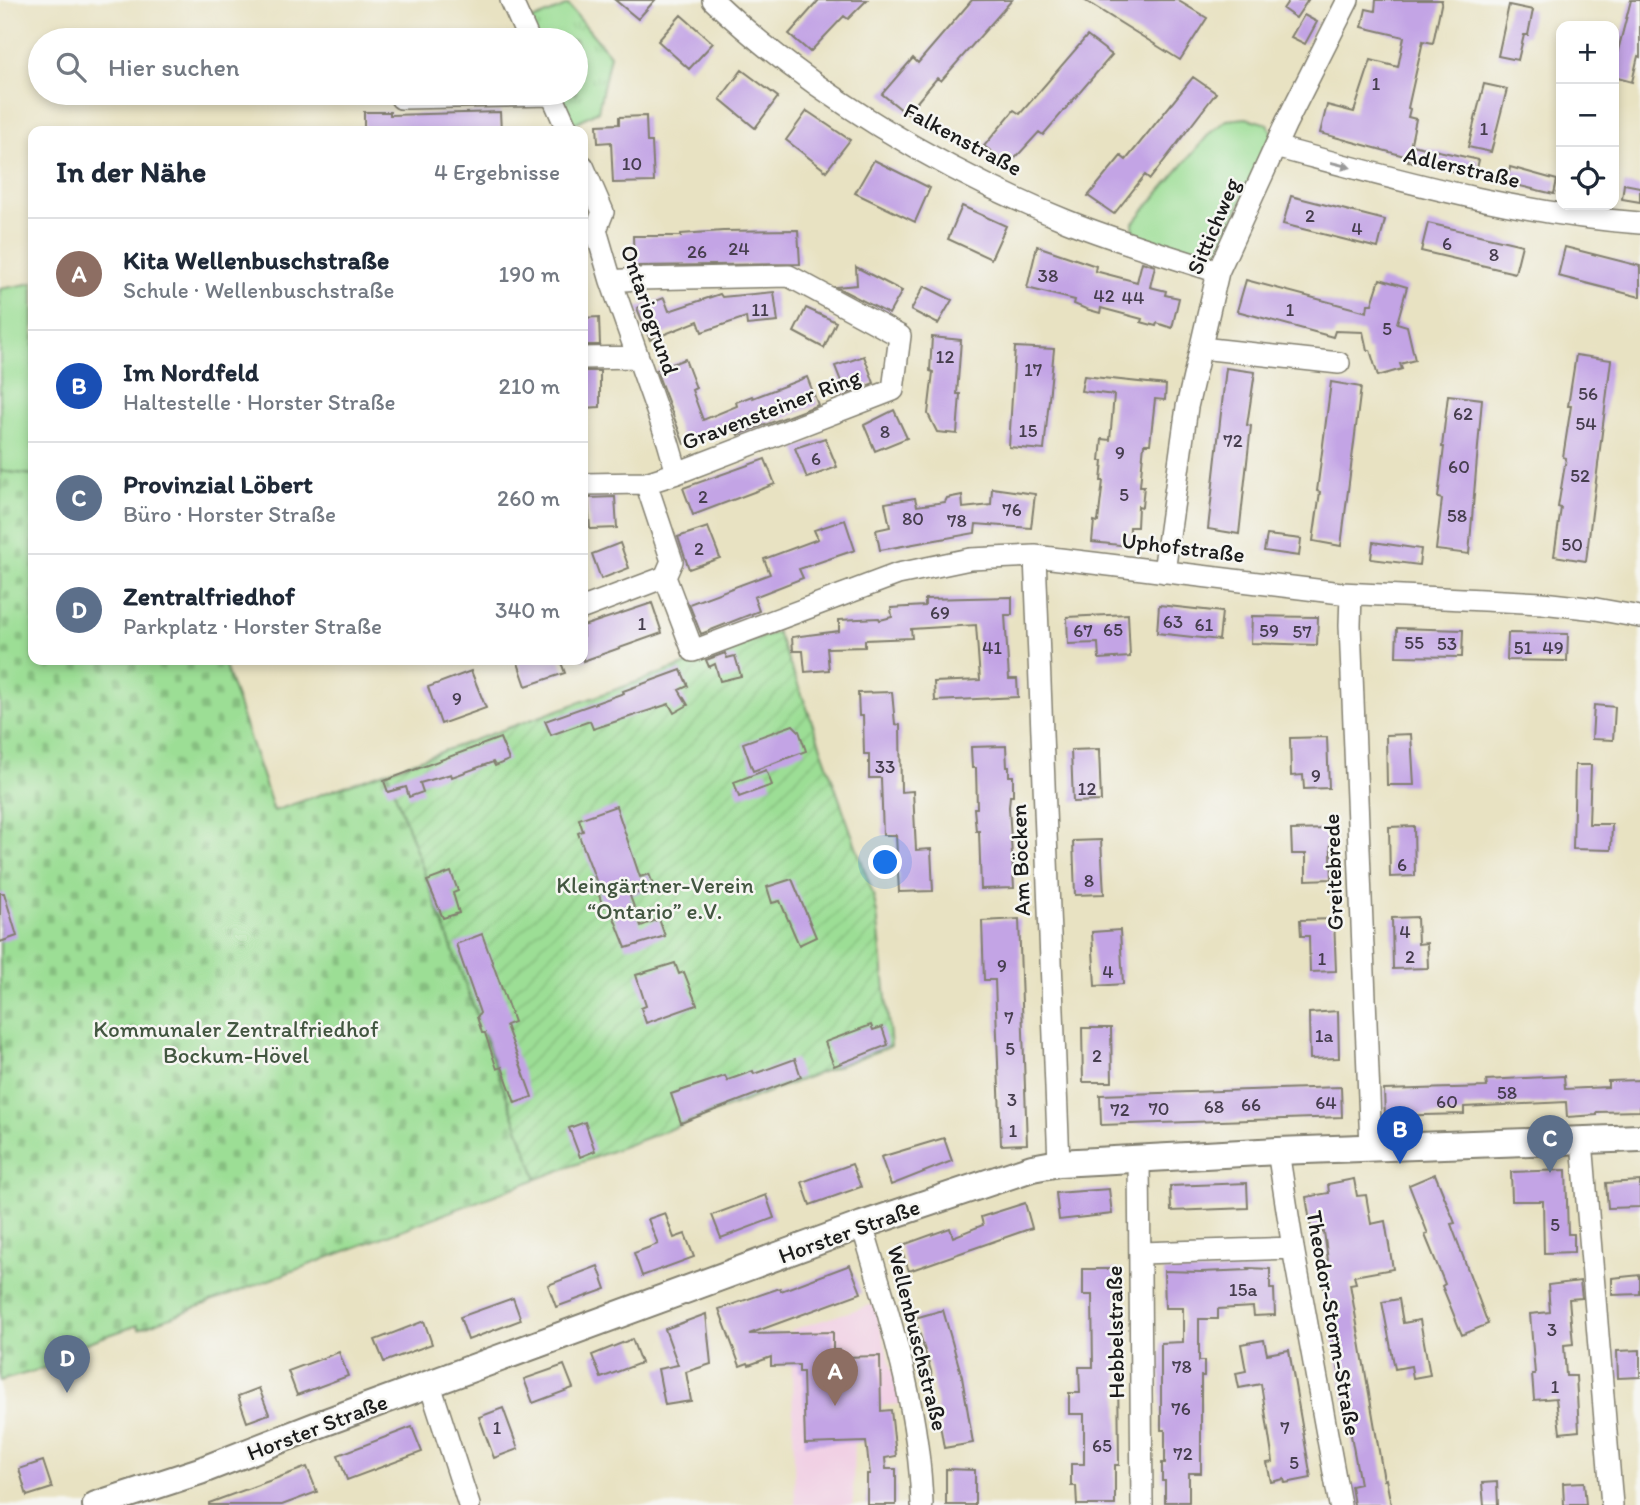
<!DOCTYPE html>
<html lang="de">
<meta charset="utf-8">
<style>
:root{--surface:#fff;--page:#f6f6f7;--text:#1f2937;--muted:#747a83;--line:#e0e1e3;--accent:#111827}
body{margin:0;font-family:Itim,sans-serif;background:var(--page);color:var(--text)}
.controls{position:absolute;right:21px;top:21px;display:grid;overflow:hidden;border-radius:14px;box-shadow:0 4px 10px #0003}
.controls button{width:63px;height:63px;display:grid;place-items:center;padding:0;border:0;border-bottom:2px solid var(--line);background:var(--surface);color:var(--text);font:35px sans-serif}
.you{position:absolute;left:886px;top:863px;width:24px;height:24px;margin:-18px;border:5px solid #fff;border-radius:50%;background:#1a73e8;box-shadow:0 0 0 10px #1a73e833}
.badge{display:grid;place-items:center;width:46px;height:46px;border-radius:50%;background:var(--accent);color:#fff;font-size:23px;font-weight:700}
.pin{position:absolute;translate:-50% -58px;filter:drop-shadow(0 2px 4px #0008)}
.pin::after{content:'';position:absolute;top:37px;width:24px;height:21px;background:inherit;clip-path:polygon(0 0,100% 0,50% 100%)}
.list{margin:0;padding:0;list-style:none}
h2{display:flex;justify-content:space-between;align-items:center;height:91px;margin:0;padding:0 28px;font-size:30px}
h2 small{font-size:23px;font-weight:400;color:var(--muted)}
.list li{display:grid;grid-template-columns:46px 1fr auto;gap:21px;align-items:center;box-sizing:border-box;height:112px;padding:0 28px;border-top:2px solid var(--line)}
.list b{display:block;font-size:26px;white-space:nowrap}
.list p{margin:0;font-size:23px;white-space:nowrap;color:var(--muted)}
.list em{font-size:23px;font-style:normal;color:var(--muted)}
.icon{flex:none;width:38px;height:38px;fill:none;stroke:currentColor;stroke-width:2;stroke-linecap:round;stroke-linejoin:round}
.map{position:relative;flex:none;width:1640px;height:1505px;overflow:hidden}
.search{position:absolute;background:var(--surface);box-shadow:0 4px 10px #0003;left:28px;top:28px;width:560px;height:77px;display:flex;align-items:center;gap:18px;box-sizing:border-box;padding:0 24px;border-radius:38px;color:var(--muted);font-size:26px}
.panel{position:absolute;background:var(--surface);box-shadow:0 4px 10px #0003;left:28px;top:126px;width:560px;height:539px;border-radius:14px}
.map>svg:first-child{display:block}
</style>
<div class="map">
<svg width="1640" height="1505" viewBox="0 0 1640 1505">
<defs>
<pattern id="cemetery-stones" width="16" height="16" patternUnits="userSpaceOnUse" patternTransform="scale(1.75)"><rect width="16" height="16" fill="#9cde95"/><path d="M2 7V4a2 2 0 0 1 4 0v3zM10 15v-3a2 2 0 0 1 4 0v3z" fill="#86be80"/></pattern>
<pattern id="park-tufts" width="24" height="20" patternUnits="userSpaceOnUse" patternTransform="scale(1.75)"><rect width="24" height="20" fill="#9cde95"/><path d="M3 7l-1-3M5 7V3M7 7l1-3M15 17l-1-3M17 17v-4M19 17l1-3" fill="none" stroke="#86be80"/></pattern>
<pattern id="garden-furrows" width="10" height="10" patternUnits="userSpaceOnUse" patternTransform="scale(1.75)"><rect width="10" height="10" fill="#9cde95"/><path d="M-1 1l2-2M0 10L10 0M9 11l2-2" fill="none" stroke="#86be80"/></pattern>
</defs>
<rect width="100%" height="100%" fill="#f6f6f2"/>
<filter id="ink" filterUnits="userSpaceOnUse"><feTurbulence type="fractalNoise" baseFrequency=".0143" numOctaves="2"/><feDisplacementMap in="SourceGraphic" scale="14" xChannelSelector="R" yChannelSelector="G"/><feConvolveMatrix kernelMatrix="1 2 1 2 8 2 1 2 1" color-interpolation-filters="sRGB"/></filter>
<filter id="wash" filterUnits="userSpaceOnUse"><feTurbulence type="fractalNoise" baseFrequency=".00686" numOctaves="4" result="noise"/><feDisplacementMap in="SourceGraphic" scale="28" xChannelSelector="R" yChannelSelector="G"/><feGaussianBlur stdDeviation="1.57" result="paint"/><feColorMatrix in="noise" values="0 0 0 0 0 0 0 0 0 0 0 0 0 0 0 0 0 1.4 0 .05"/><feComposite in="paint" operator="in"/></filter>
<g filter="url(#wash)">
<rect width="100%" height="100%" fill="#e8e2c2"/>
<path fill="#f1d0e4" d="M874,1304l27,100 -47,4 -1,97h-58l-4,-175z"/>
<path fill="#9cde95" stroke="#5c7d58" stroke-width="2" d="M1246,118l22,6 5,11 -54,114 -16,6 -69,-20 -1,-12 77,-90 17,-13z
M33,283v192l-33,-4v-182z"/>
<path fill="url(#cemetery-stones)" stroke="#5c7d58" stroke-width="2" d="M0,471l33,4v185h190l51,151 113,-40 150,408 -353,133 -45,17 -1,-4 -61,21 1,6 -31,11 1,4 -48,14z"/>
<path fill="url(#park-tufts)" stroke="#5c7d58" stroke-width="2" d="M568,5l42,50 -12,56 -27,14 -13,-32h18v-53h-39l-7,-19z"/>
<path fill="url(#garden-furrows)" stroke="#5c7d58" stroke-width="2" d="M777,632l29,73 67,189 4,19 14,133 -354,133 -150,-408z"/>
<g id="blocks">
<path fill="#c3a4e5" d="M615,0h40l-17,19z
M819,0h48l-19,19 -4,-3 -34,36 -21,-18z
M972,0h40l-71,81 -4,-3 -30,36 -25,-20 31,-36 5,5z
M1084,0h93l30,18 -27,42z
M1289,0h19l-12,18 -13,-9z
M1376,0h66l-9,43 -10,-2 -15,67 2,1 -2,8 8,2 -8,38 -88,-24 7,-28 27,7 17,-52 27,7 6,-30 -42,-10 4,-18 9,2z
M1631,0h9v57l-2,-1 -6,26 -18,-5v-11z
M1509,5l24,5 -5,25h-4l-6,25 -20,-4z
M681,15l32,28 -24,26 -31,-28z
M1304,15l13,7 -12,22 -14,-7z
M1087,36l25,19 -69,80 -4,-3 -30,33 -25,-19 30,-36 6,4z
M742,70l36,27 -23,31 -35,-29z
M1193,77l23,16 -66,86 -5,-4 -31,39 -26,-18 33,-40 5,4z
M1484,84l23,5 -16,63 -23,-5z
M807,111l43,29 -24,31 -40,-31z
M364,112h26v3l110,-3 1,19h-137z
M646,116l1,26h5l2,40 -41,1 -2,-41 -13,1 -1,-18 22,-1v-7z
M1412,145l67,15 -4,16 -67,-15z
M874,160l56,28 -15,34 -60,-29z
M1510,167l47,13 -3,14 -47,-11z
M1624,184l16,3v15l-18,-3z
M1291,196l94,24 -7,28 -95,-24z
M962,206l44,20 -15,33 -43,-20z
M1428,223l94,22 -7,28 -94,-22z
M798,230l2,34 -166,2 -1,-30h48v-2l42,-3z
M1037,246l59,20 -1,5 42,11 5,-20 13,4 -5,21 16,4 -1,4 14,3 -7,30 -15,-5 -1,3 -15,-4 1,-3 -41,-11 -1,5 -14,-4 -12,-5 1,-4 -48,-12z
M1565,247l75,19v31l-82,-21z
M856,267l46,24 -13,23 -53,-27 21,-2z
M1380,279l27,8 -10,36 10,3 8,34 -15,4 2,5 -24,7 -8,-26h-3l-4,-18 -28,-1 -2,6 -96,-26 9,-31 121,32 1,-8h4z
M924,286l28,14 -14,24 -27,-14z
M774,292l4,30 -31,3 -1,-8 -44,15 -4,-11 -48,19 -13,-32 27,-10 5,13 51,-17 2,3z
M806,308l30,14 -12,26 -30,-16z
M599,317l1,28h-17v-27z
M932,337l29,3 -4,54h3l-3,40 -20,-2 -9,-18 5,-42 -3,-1z
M1015,347l39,2 -10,101 -35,-3z
M1576,355l35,5 -25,201 -32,-5 7,-48 -3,-1 8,-49 -3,-1 8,-51h-3z
M864,356l10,27 -28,11 -11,-28z
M685,359l11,29 -4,2 11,30 34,-14 -1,-4 16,-6 1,2 54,-21 11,28 -80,30 -4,-9 -50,18 -28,-74z
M1226,368l29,4 -8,53 4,1 -12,108 -31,-5z
M583,371h17v36l-17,1z
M1084,376l82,9 -1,15 -10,-1 -5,45h-6l-4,42h4l-2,21 -4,-1 -1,21h-7l-1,19 -37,-4 2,-21 4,1 5,-41h-2l2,-20h-3l2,-22 8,1 4,-45 -33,-4z
M1331,382l30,5 -20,159 -28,-5 7,-49 -3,-1z
M1448,395l34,4 -13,155 -33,-4 6,-51 -4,-1 6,-51h-2z
M894,410l13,28 -32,13 -11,-26z
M825,438l12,29 -30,11 -12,-30z
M765,459l10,25 -82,31 -10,-27z
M992,488l43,6 -4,34 -55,-4 -1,9 -95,17 -4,-20 14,-3 -5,-24 30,-5 2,8 28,-4 2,-4 15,-3 1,13 28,-3z
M615,497l2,31 -27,1 -2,-31z
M845,520l10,30 -56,19 4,9 -49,19 5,14 -58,23 -12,-30 81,-30 -6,-15 54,-20 -4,-9z
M708,527l12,31 -31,11 -11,-32z
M1267,535l34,4 -2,17 -35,-5z
M1373,542l48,7 -2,16 -48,-6z
M620,543l9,25 -28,11 -9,-25z
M1012,597v18h-7l4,64h8l1,18 -83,4 -1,-19 46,-2 -4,-55 -65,4 1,9 -47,2v7l-38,1 2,22 -24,2 -2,-21h-10l-1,-14 47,-6v-11l40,-2 1,2 12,-3 -1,-9 34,-2v-7z
M652,603l10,30 -79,28v-35z
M1159,605l63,7 -3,28 -62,-7z
M1128,614l2,43 -31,2 -1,-16 -30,1 -1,-27z
M1252,616l66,1 -1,28 -66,-2z
M1397,628l66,2 -1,27 -66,-1z
M1508,633l60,1 -1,27 -60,-1z
M725,653l2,5 8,-2 6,20 -21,5 -5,-17 -6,3 -3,-7z
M517,660h43l5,13 -39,13z
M681,670l7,16 -9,4 9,15 -14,8 -5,-9 -76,25 -3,-8 -39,14 -6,-14 79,-28 -1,-2z
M471,671l15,37 -45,16 -13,-37z
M892,692l3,32 5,1 1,67 12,-1 3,59 15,-1 2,42 -34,1 -3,-57h-13l-2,-57h-12v-24h-5l-1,-38h-4l-1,-23z
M1594,705l21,2 -2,33 -21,-1z
M793,725l6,6 7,20 -53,20 -10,-28z
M1411,734l3,51h-27l-1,-50z
M1327,737l2,51 -25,1 -1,-14 -12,1 -1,-38z
M500,738l9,22 -14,6 -2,-4 -41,15 -1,-3 -31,9 3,9 -14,5 -3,-10 -18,5 -4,-11z
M1006,746l1,21h2v9h4v20h-3l-1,11 5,81 -33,1 -2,-58h-3l-2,-23h3l-1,-40h-4l-1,-21z
M1099,749l2,52 -28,1 -2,-52z
M1575,765h16l-2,59h23l-1,26 -38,-1z
M766,770l6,15 -33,12 -5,-15z
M616,806l24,71 9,-3 5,13 -24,9 11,30 18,-7 6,17 -39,12 -17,-43 -6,2 -5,-15 2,-1 -22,-58 5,-2 -4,-12z
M1414,826l1,50 -25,1 -1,-50z
M1330,829l2,50 -26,1v-26h-14l-1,-24z
M1101,840l3,54 -29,1 -2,-54z
M451,872l7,19 -5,2 6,20 -16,5 -16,-37z
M792,879l24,58 -17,8 -19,-44 -8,2 -5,-16z
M0,893h4l13,43 -17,6z
M1417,917l1,27 9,-1 1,25 -35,1 -1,-51z
M1019,919l8,225 -26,1 -6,-165h-11l-2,-59z
M1334,919l2,52 -26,1 -1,-36h-8l-1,-16z
M1120,930l3,54 -28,2 -3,-54z
M482,934l32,88 -8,3 26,72 -17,6 -13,-36 -5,2 -12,-36h-3l-5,-16 3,-4 -24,-69z
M675,963l4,11 5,-2 13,33 -51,18 -5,-15 5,-2 -10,-31z
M1338,1011l1,47 -29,1 -1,-46z
M871,1025l2,5 9,-3 6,18 -54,21 -9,-24z
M1082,1028h29l1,54h-29z
M795,1059l6,18 -120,46 -10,-29 54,-18 3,6v-2l25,-9 1,3z
M1564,1076l1,13 43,-2v-6l32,-1v31l-43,1v3l-30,2 -1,-15 -102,5v7l-79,2 -1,-26 103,-3 -1,-7z
M1341,1087l1,30 -241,8 -1,-30z
M585,1122l10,29 -15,6 -11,-29z
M944,1138l8,23 -61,24 -10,-28z
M852,1164l9,23 -51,18 -8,-23z
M1566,1170l2,64h6v18l-30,1 -1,-52h-31l-1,-29z
M1435,1174l20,49 -4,1 37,100 -26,11 -20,-49 3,-2 -20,-49 3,-1 -19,-49z
M1354,1179l3,17 9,-1 5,29 14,-3 8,48 -39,7 2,7 -6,1 34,196 2,-1 5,26h-37l-3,-19 9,-2 -41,-222 9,-2 -4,-28 -12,2 -6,-37 23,-4 -1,-9z
M1640,1181v26l-32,1 -2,-25z
M1247,1183l1,25 -77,3 -1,-25z
M1109,1189l3,25 -53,6 -3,-27z
M766,1195l8,23 -53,20 -9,-23z
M1025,1203l7,25 -123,43 -9,-25 50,-18 3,9 30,-12 -2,-8z
M665,1213l9,25 11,-4 9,23 -52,19 -8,-23 24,-9 -10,-25z
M850,1265l11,28 -112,41 84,-2v18h6l1,7 40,-1 1,55 10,-1 5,46 -11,2 1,11h10v36h-29v-31h3l-4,-32 -61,2 -2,-72h-4v-7l-28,1v-9l-22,8 -1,-2 -8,3 -21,-57 61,-21 1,3z
M598,1266l8,23 -50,18 -8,-22z
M1248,1268l22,1v20h4l1,26 -21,1 -1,-9 -35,2v10h-19v42h5v15h-3v97h-12v29h-24v-21h-3v-18h3v-33h-4v-87l22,-1v-34h-18l-1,-37 37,1 48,-2z
M1083,1269h34l2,196h-4v40h-38l-1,-19h-5v-22h13v-50h-15v-21h11l-1,-26h14l-1,-72h-9z
M1640,1275v19l-28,1v-17z
M1580,1281l2,17 -13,1 4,45 -9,1 2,31h10l3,55 -19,2 -4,-35 -22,2 -2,-26h3l-5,-60 20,-2 -2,-27z
M513,1298l8,22 -53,20 -8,-23z
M1399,1299l4,24 17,-3 10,55 -17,3 -2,-12 -16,3 -13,-67z
M943,1310l19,67 11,66 -29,5 -13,-77 -16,-53z
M706,1314l5,50 -25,8 5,29 -26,4 -7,-36 20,-4 -13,-36z
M424,1321l8,23 -48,18 -9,-22z
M632,1339l9,24 -40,15 -9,-23z
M1264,1340l3,14 22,-4 22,128 -26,5 -1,-4 -13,3 -4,-19 6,-1 -12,-78 -22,4 -3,-15 10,-2 -5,-27z
M1640,1350v27l-22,1 -1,-27z
M339,1352l9,24 -51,19 -9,-24z
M564,1365l9,23 -40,15 -9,-24z
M259,1388l10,26 -22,8 -9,-26z
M503,1408l15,41 -24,9 -15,-41z
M412,1427l10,25 -75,28 -9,-25z
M43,1461l9,27 -25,8 -8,-27z
M307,1467l10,25 -35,13h-73v-2z
M946,1469l29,1v35h-29z
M1497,1482l1,23h-14l-2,-22z
M1584,1482l2,23h-22l-1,-22z"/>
</g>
</g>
<g filter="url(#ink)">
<use href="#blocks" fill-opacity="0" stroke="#827f6f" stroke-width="2"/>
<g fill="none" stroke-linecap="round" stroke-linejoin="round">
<g stroke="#827f6f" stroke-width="24">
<path id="minor" d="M511,0l18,40
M713,0c96,92 230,171 354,221 49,20 100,34 151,51
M551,93l17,38
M401,98l151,-3
M1275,147c121,32 240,67 365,76
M583,166l20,46 -7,18 15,51 57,161 9,31
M1201,348l138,15
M583,358l54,-1
M646,483l26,78 -7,16 28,74 205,-77 72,-15 65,-3 306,37 201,10 54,6 44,8
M583,484l63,-1 31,-10 216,-83 7,-54 -111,-60 -152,3 -26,2
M1035,556l24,607
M1164,572l23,-165 31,-135 68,-149 62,-123
M1351,594l-1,31 21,522
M583,608l82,-31
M1582,1141l30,364
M1278,1151l15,97 47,257
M1139,1158l3,347
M862,1225c28,94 57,181 60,280
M1141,1253l152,-5
M430,1385l39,120"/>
</g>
<g stroke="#827f6f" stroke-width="30">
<path id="tertiary" d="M96,1505l104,-34 123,-48 539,-198 170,-57 27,-5 219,-12 362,-13"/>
</g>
<use href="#minor" stroke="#fff" stroke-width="21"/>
<use href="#tertiary" stroke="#fff" stroke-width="26"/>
</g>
<defs><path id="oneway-solid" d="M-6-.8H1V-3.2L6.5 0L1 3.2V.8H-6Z" transform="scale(1.75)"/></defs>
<use fill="#999" href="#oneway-solid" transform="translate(1341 165) rotate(15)"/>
</g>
<g text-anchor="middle" stroke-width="5" stroke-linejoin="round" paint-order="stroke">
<g font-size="19" fill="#463e4e">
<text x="1376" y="90">1</text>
<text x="1484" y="135">1</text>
<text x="632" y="170">10</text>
<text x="1310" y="222">2</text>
<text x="1357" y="235">4</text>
<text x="1447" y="250">6</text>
<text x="739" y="255">24</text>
<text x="697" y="258">26</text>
<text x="1494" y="261">8</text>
<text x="1048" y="282">38</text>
<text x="1104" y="302">42</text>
<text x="1133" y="304">44</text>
<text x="760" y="316">11</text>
<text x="1290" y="316">1</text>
<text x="1387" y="335">5</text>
<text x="945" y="363">12</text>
<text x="1033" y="376">17</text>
<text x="1588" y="400">56</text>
<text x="1463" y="420">62</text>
<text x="1586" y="430">54</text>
<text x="1028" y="437">15</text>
<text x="885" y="438">8</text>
<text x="1233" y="447">72</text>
<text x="1120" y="459">9</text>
<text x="816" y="465">6</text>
<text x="1459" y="473">60</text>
<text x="1580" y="482">52</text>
<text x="1124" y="501">5</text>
<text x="703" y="503">2</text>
<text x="1012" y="516">76</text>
<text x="1457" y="522">58</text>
<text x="913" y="525">80</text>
<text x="957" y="527">78</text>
<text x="1572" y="551">50</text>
<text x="699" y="555">2</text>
<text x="940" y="619">69</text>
<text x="1173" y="628">63</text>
<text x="642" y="630">1</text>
<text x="1204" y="631">61</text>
<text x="1113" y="636">65</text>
<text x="1083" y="637">67</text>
<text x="1269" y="637">59</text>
<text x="1302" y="638">57</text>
<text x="1414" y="649">55</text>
<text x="1447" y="650">53</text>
<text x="992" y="654">41</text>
<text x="1523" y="654">51</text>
<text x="1553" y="654">49</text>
<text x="457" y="705">9</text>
<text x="885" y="773">33</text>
<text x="1316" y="782">9</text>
<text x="1087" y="795">12</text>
<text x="1402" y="871">6</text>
<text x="1089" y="887">8</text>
<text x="1405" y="938">4</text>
<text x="1410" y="963">2</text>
<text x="1322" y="965">1</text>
<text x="1002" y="972">9</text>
<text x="1108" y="978">4</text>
<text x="1009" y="1024">7</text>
<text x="1324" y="1042">1a</text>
<text x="1010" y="1055">5</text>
<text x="1097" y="1062">2</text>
<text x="1507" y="1099">58</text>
<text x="1012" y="1106">3</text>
<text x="1447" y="1108">60</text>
<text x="1326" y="1109">64</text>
<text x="1251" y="1111">66</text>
<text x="1214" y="1113">68</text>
<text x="1159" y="1115">70</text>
<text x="1120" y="1116">72</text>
<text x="1013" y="1137">1</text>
<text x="1555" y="1231">5</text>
<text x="1243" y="1296">15a</text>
<text x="1552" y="1336">3</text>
<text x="1182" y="1373">78</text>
<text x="1555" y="1393">1</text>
<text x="1181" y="1415">76</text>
<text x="497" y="1434">1</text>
<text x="1285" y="1434">7</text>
<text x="1102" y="1452">65</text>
<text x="1183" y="1460">72</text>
<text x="1294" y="1469">5</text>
</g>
<g font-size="23" fill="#1c1c1c" stroke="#f6f6f2">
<text transform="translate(963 139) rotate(28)" y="8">Falkenstraße</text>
<text transform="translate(1462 167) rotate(13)" y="8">Adlerstraße</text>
<text transform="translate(1213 226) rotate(-67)" y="8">Sittichweg</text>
<text transform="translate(650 310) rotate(71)" y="8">Ontariogrund</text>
<text transform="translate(771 409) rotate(-21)" y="8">Gravensteiner Ring</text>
<text transform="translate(1183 547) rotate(7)" y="8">Uphofstraße</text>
<text transform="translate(1020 860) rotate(-92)" y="8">Am Böcken</text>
<text transform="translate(1333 872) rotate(-92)" y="8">Greitebrede</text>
<text transform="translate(849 1231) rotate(-20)" y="8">Horster Straße</text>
<text transform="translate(1334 1323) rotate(80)" y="8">Theodor-Storm-Straße</text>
<text transform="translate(1115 1332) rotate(-91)" y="8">Hebbelstraße</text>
<text transform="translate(918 1338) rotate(76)" y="8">Wellenbuschstraße</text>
<text transform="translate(317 1427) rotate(-21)" y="8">Horster Straße</text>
</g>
<g font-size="23" fill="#425640" stroke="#f6f6f2">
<text x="655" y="893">Kleingärtner-Verein<tspan x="655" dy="26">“Ontario” e.V.</tspan></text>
<text x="236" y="1037">Kommunaler Zentralfriedhof<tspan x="236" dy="26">Bockum-Hövel</tspan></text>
</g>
</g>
</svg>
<div class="controls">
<button>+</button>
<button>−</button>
<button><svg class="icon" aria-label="locate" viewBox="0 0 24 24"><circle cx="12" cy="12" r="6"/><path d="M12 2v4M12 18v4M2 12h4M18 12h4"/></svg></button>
</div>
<div class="you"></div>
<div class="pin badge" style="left:835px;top:1406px;background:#8d6e63">A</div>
<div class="pin badge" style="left:1400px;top:1164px;background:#1a4fb4">B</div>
<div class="pin badge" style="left:1550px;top:1173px;background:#5c6f8a">C</div>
<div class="pin badge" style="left:67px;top:1393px;background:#5c6f8a">D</div>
<div class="search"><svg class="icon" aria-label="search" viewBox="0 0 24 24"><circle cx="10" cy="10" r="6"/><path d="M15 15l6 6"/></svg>Hier suchen</div>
<section class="panel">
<h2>In der Nähe<small>4 Ergebnisse</small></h2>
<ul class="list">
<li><span class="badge" style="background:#8d6e63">A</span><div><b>Kita Wellenbuschstraße</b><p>Schule · Wellenbuschstraße</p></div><em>190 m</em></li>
<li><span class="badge" style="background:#1a4fb4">B</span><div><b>Im Nordfeld</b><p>Haltestelle · Horster Straße</p></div><em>210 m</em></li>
<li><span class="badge" style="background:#5c6f8a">C</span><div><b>Provinzial Löbert</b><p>Büro · Horster Straße</p></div><em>260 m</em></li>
<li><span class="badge" style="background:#5c6f8a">D</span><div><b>Zentralfriedhof</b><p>Parkplatz · Horster Straße</p></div><em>340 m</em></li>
</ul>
</section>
</div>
